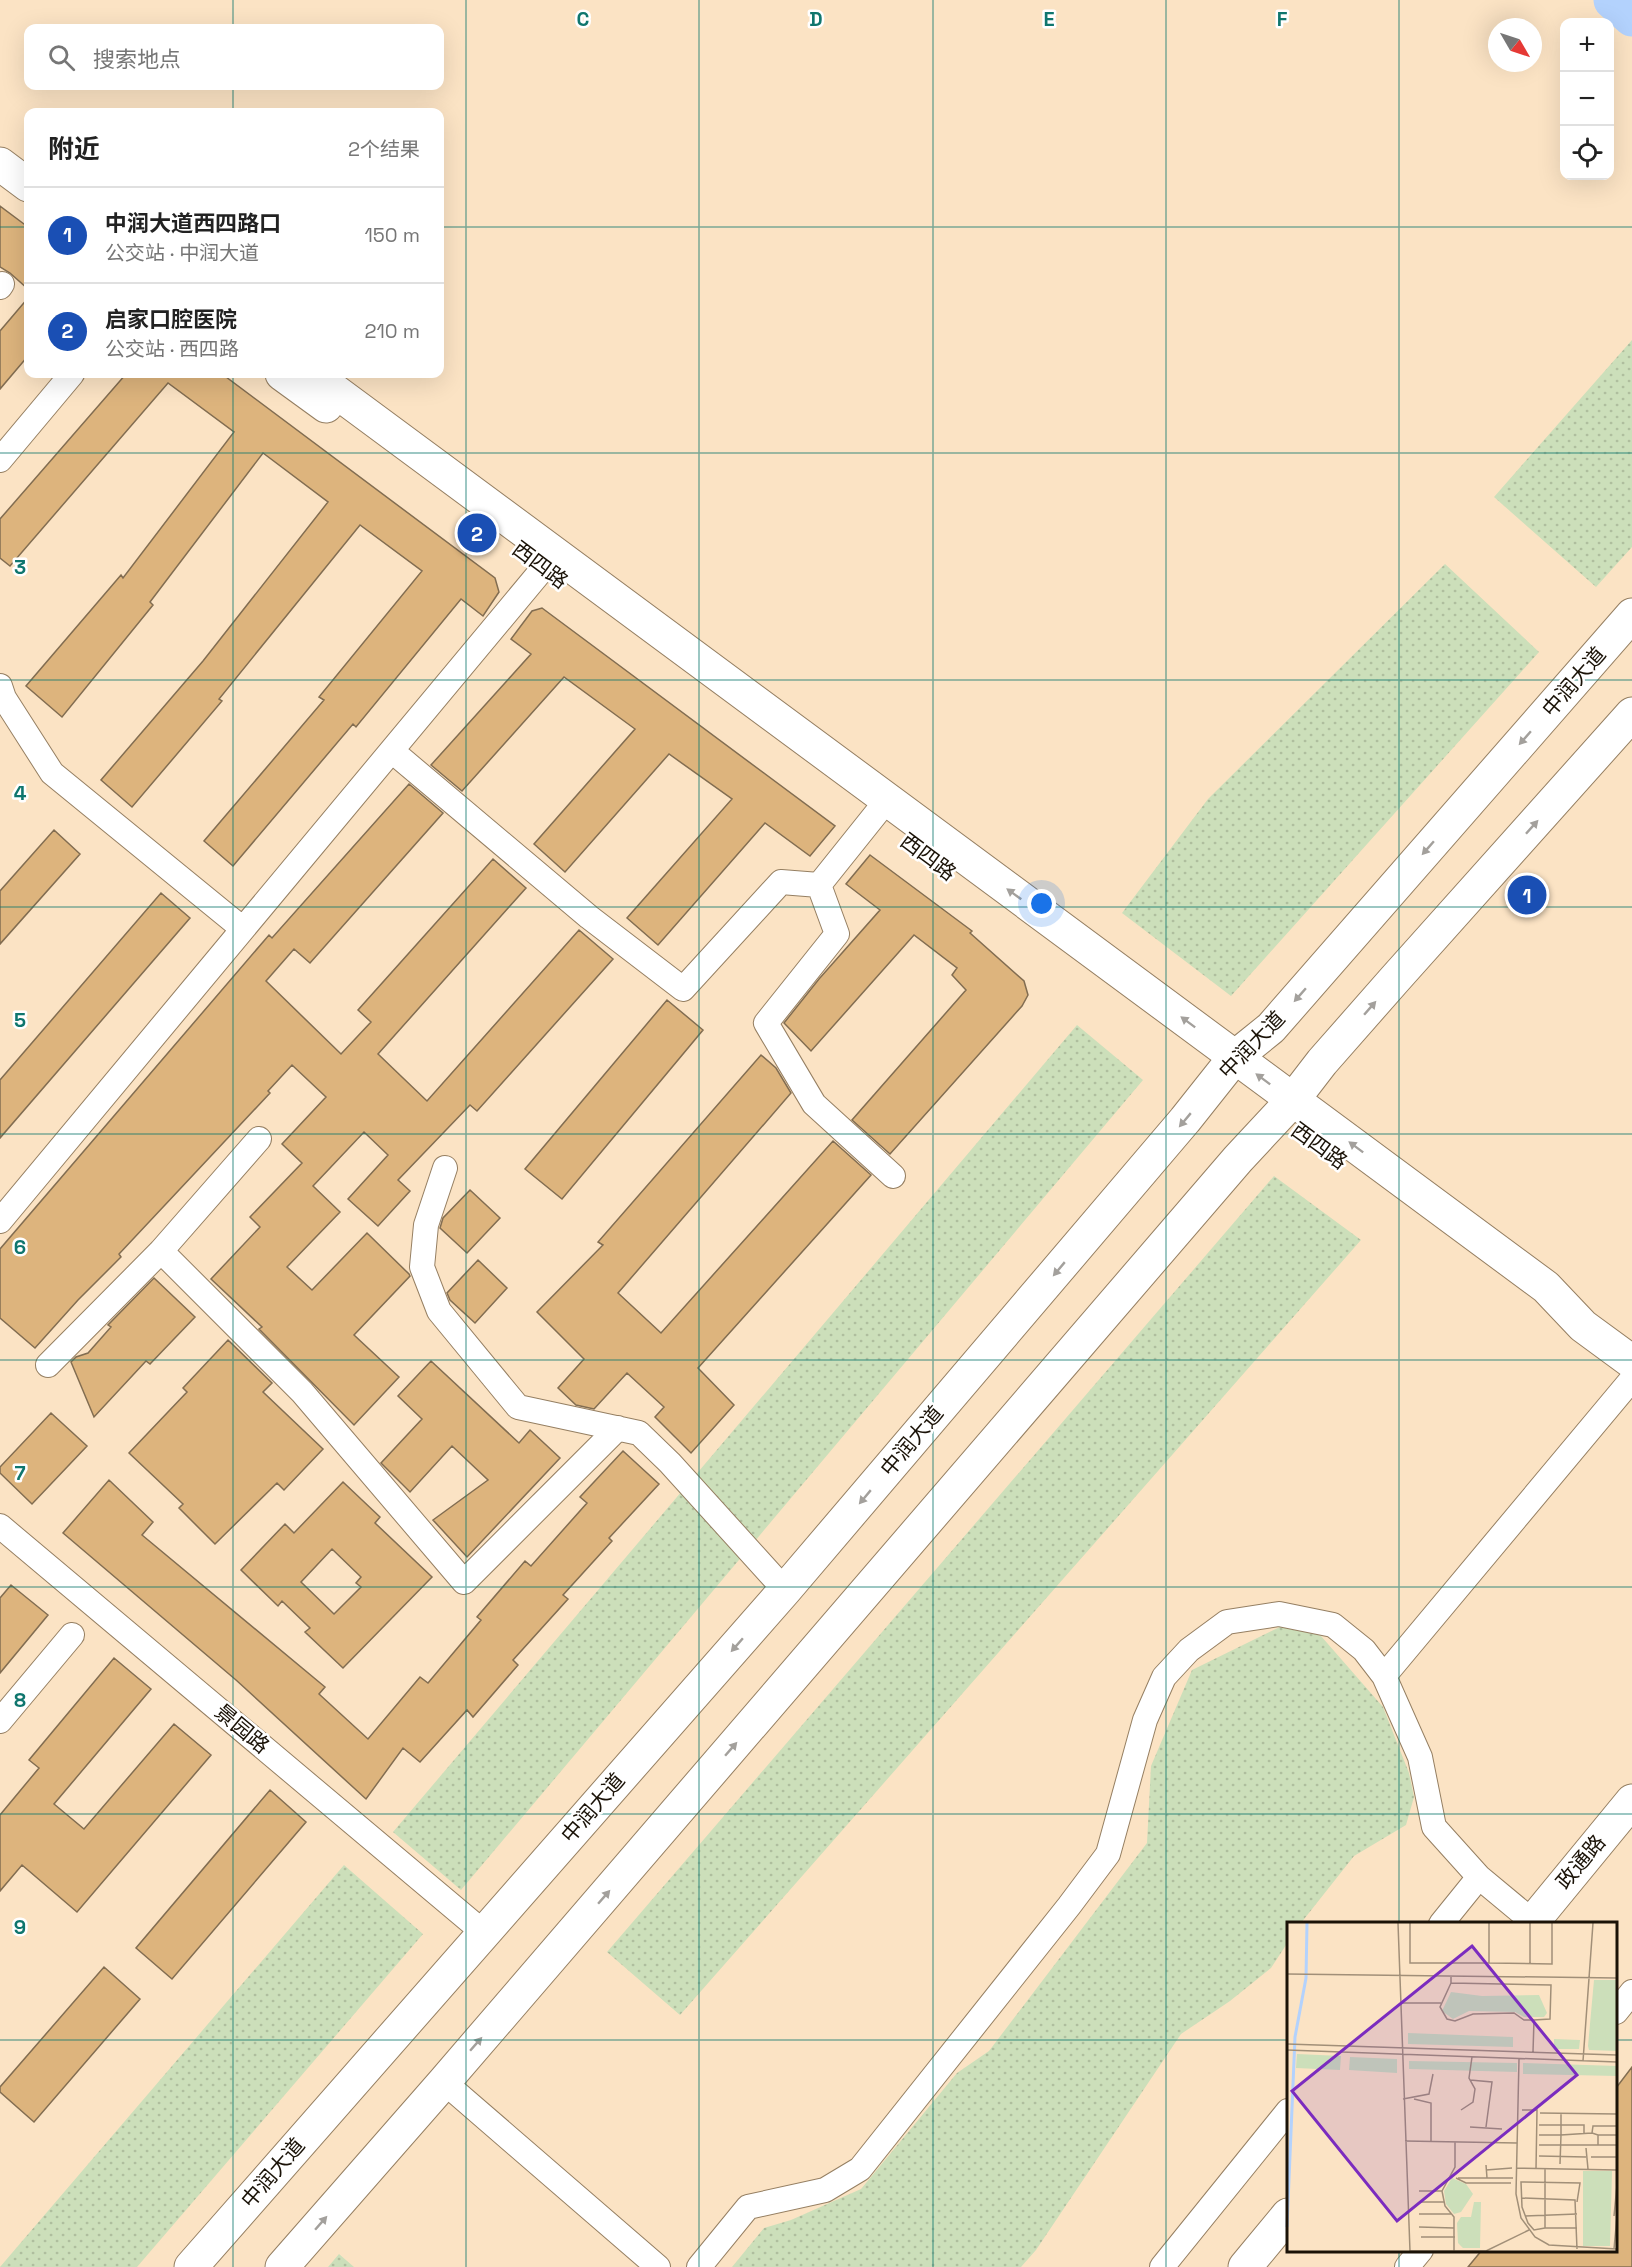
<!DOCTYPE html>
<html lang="zh">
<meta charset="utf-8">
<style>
:root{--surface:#fff;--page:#f6f6f6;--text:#222;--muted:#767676;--line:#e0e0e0;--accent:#2563eb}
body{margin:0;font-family:"Space Grotesk","Noto Sans SC",sans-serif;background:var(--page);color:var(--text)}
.controls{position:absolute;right:18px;top:18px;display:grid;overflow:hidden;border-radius:12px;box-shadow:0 6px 24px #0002}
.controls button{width:54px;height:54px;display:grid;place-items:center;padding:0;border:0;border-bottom:2px solid var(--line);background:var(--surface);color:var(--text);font:30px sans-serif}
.compass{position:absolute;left:1488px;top:18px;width:54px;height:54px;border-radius:50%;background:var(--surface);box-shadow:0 6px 24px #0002;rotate:129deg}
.you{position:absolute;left:1042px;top:904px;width:21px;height:21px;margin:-15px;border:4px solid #fff;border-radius:50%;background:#1a73e8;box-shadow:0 0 0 9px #1a73e833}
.badge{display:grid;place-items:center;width:39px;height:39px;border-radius:50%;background:var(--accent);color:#fff;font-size:20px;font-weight:700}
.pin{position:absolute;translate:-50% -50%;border:3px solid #fff;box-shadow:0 2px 6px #0006}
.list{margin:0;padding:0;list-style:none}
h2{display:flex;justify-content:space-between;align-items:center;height:78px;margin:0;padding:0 24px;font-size:26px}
h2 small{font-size:20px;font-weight:400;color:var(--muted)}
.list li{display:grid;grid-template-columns:39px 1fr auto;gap:18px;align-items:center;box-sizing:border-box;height:96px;padding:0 24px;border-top:2px solid var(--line)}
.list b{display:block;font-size:22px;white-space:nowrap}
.list p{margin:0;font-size:20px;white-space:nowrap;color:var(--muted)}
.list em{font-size:20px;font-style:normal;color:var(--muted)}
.icon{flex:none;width:33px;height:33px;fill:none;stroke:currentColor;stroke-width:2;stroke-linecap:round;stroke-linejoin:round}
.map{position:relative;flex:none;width:1632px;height:2267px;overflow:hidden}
.search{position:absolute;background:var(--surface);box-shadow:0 6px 24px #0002;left:24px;top:24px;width:420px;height:66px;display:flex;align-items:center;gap:15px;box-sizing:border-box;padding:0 21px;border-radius:12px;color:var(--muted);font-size:22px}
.panel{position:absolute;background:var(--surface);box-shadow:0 6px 24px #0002;left:24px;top:108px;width:420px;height:270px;border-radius:12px}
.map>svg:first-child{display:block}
</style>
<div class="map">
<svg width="1632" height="2267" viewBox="0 0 1632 2267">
<defs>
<pattern id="grass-dots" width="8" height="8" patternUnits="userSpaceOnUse" patternTransform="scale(1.5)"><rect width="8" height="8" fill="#ccdfba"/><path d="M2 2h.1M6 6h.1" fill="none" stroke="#afbe9e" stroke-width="1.8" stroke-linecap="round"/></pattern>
</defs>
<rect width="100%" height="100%" fill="#fbe3c4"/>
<path fill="url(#grass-dots)" d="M1632,340v207l-36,40 -102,-90z
M1445,564l94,88 -308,344 -109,-83 86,-114z
M1077,1025l66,55 -682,810 -68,-58z
M1274,1176l87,64 -681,775 -73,-63z
M1286,1624l35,12 62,71 26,66 5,24 -8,28 -52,31 -53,67 -13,1v18l-17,26 -41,33 -49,33 -145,216 -15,17h-289l32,-39 27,-8 70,-31 96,-116 32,-22 158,-208 4,-77 41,-96z
M344,1865l79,69 -286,333h-137z
M339,2254l15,13h-26z"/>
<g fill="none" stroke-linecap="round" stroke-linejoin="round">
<path stroke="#b3d2fd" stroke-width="39" d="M1613,0l19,17"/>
</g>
<path fill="#ddb47d" stroke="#826d51" stroke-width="1.5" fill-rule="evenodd" d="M0,206l28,21v62l-18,-16 -10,-6z
M28,298v58l-28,33v-58z
M126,374h96l273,204 4,14 -16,24 -22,-17 -105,128 -3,-3 -120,142 -29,-25 120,-141 -5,-3 103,-126 -62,-46 -141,174 3,2 -90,106 -31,-27 102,-119 125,-159 -65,-49 -113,149 3,3 -91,112 -36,-31 95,-111 2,3 111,-146 -66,-49 -158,183 -10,-8v-39z
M542,608l293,218 -25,30 -45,-33 -107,122 -31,-27 105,-119 -63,-45 -104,118 -31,-28 101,-115 -71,-52 -102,114 -31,-26 100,-111 -20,-15 21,-28z
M409,784l34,29 -133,150 -16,-14 -28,32 75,73 30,-32 -13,-12 135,-151 33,29 -148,166 49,47 152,-171 34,29 -136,152 -7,-6 -72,75 12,11 -32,35 -30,-27 40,-44 -24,-23 -51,54 27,26 -53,55 25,23 55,-57 42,41 1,2 -56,59 45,42 -45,48 -95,-96 3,-2 -51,-48 49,-52 -10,-10 52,-54 -20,-19 44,-47 -34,-32 -24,26 2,2 -151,161 2,3 -43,43 -43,48 -35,-30v-69l269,-314 3,3z
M54,830l26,24 -80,90v-53z
M870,855l102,76 -2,2 54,48 4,14 -6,11 -132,148 -38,-34 114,-130 -14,-15 5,-7 -43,-33 -103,116 -27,-28 35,-44 61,-69 -34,-26z
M161,893l29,25 -190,220v-58z
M667,1000l36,30 -141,169 -37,-30z
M761,1055l15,13 15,25 -173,200 43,40 172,-192 38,34 -173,193 36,37 -43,48 -36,-36 9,-10 -37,-34 -33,36 -18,-4 -18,-17 26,-29 -47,-47 66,-67 -5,-3z
M470,1190l30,28 -33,35 -27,-25 3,-10z
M478,1260l29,28 -32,35 -25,-23 -3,-7z
M154,1278l41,39 -45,47 -4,-3 -52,56 -23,-55 5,-5 12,-4 23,-26 -3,-2z
M228,1340l44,43 -9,9 60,57 -39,41 -7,-7 -62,61 -36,-36 4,-4 -54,-51 58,-61 -4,-4z
M431,1361l88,82 11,-13 30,28 -93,99 -34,-37 55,-40 -36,-34 -42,46 -29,-29 41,-44 -24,-23z
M51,1413l36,33 -55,58 -32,-31v-6z
M623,1451l36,33 -50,54 3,3 -49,54 5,4 -55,61 5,5 -45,52 -6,-7 -47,52 -17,-14 -37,51 -130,-119 -173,-147 46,-53 44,42 -11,13 183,152 -6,7 49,45 52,-62 8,6 53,-63 -4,-3 48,-56 6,5 56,-63 -7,-6z
M343,1482l37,35 -5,6 57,54 -89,91 -38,-36 5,-4 -28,-27 -4,5 -37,-36 44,-46 9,9zM332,1549l29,28 -5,6 5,4 -27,27 -33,-32z
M11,1585l37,30 -48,58v-75z
M114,1658l37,31 -97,115 30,25 90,-105 37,31 -134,157 -55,-47 -22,26v-76l39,-47 -10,-8z
M270,1790l36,32 -134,157 -36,-31z
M104,1967l36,32 -106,123 -34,-30v-5z
M1632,2067v200h-164l14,-17h134v-162z"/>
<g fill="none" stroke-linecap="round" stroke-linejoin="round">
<g stroke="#957f62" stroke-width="26">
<path id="street" d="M0,287l2,-3
M0,460l72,-86
M0,686l4,12 48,75 191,156
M392,751l197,166 94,72 98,-107 38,3
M887,800l-68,85 18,49 -71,89 48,81 79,72
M445,1168l-19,57 -4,42 17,44 79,96 121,26 31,30 115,127
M0,1221l556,-668
M161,1251l141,141 162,190 154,-154
M48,1365l113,-114 98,-112
M0,1526l483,406
M1384,1676l248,-297
M0,1721l72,-86
M1441,1924l38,-47 53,44
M1616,2012l16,-20
M444,2082l214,185
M699,2267l49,-60 77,-17 35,-21 209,-263 39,-52 37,-134 19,-43 25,-27 38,-28 52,-8 54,11 31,25 20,26 36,81 14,70 45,50
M1162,2267l126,-156
M1407,2267l14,-17"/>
</g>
<g stroke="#957f62" stroke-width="35">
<path id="secondary" d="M0,164l28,21
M282,374l44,32
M312,374l1234,913 37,39 49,36
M1531,1924l101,-123
M1245,2267l43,-52"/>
</g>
<g stroke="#957f62" stroke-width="35">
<path id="primary" d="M191,2267l594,-677 400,-470 50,-63 36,-29 361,-413
M282,2267l162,-185 794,-923 54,-58 30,-39 73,-83 237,-265"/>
</g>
<use href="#street" stroke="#fff" stroke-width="24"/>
<use href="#secondary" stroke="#fff" stroke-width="33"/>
<use href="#primary" stroke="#fff" stroke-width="33"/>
</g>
<defs><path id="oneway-solid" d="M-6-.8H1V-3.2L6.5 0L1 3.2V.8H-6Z" transform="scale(1.5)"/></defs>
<g fill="#a3a09c">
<use href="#oneway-solid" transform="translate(1525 738) rotate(131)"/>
<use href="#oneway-solid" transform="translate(1532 827) rotate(-48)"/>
<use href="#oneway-solid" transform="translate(1428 848) rotate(131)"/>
<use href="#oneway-solid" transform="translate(1014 894) rotate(-144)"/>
<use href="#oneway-solid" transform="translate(1300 995) rotate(131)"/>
<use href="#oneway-solid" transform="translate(1370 1008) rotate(-49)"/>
<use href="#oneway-solid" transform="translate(1188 1022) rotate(-143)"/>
<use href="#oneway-solid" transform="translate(1263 1079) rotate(-143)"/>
<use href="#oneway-solid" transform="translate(1185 1120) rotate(130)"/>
<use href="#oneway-solid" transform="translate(1356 1147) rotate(-143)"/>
<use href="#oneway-solid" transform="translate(1059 1269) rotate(130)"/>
<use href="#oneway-solid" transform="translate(865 1497) rotate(130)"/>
<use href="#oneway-solid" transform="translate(737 1645) rotate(131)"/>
<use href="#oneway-solid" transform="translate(731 1749) rotate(-49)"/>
<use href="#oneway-solid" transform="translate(604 1897) rotate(-49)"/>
<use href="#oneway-solid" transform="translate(476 2044) rotate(-49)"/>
<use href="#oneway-solid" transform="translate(321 2223) rotate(-49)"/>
</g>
<path fill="none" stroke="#0f766e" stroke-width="1.5" stroke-opacity="0.55" d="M233,0v28M466,0v2267M699,0v2267M933,0v2267M1166,0v2267M1399,0v1924M233,86v26M0,227h28M440,227h1192M233,374v1893M0,453h1632M0,680h1632M0,907h1632M0,1134h1632M0,1360h1632M0,1587h1632M0,1814h1632M0,2040h1288M1616,2040h16M1399,2250v17"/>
<g text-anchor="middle" stroke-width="5" stroke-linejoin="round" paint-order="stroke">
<g font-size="21" fill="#1a1207" stroke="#fff">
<text transform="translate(540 565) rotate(37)" y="7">西四路</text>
<text transform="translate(1574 682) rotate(-49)" y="7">中润大道</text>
<text transform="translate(928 857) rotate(37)" y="7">西四路</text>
<text transform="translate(1252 1045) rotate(-46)" y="7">中润大道</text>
<text transform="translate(1319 1146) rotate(36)" y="7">西四路</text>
<text transform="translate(912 1441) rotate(-50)" y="7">中润大道</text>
<text transform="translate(242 1729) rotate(40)" y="7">景园路</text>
<text transform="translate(593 1808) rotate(-49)" y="7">中润大道</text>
<text transform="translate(1581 1862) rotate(-50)" y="7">政通路</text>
<text transform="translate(273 2173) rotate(-49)" y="7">中润大道</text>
</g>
</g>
<g transform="translate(1287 1922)">
<rect width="330" height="330" fill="#fbe3c4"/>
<path d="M164,70l31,4 57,-1 8,18 -3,4h-20l-9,-5 -46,-1 -16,8 -11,-8zM121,111l105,4v10l-105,-3zM267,117l26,1 -1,9h-25zM10,132l44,2 -1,14 -44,-2zM63,135l47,2v14l-48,-3zM122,139l108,2v9l-108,-3zM236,141l94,3v10l-94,-2zM165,256l14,6 7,10 -12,18 -7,2 -8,-10 -2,-13z" fill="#ccdfba"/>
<path d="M307,58h23v71l-28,-1 -1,-4zM296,249h29l-2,75h-27z" fill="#ccdfba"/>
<path d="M187,280h7l-1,46h-17l-5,-5 -1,-20 4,-6h10z" fill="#ccdfba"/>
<path fill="none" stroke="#b3d2fd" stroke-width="3" d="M0,305l8,-190 11,-59 1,-55"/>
<path fill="none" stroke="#a18f78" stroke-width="1.5" d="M111,1l12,328M123,1v40h79v-40M202,41l63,1v-41M243,42v-41M0,52l330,4M164,54v7l100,2 -1,34 -16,1 -1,32M164,61l-11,24 7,12 8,2 18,-7 41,-1 10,7h10M113,81h41M0,122l330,11M0,128l330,12M232,137l-3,135 5,24 14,19 14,8 68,4M296,139l10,-138M183,158l22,2 -6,45M116,177l26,-5 4,-20M127,177l17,4v38M174,188l12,-8 2,-13 -6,-11 3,-21M235,188h15l-1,59M253,191l77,1M274,191v12h23v8M183,205l32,2M252,213h22v-10h-22M311,213l-6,-2 1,-7h24M118,219l112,2M252,223h78M311,223v-10h19M299,226l2,21M252,234l47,1M304,235h26M273,242l1,-29 31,-2M230,246l100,2M258,247v59h32M199,248l26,-2M169,256l10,5h45M171,256h29l-1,-13M200,256h26M132,269h23M234,276l54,2 2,49M132,280h25M132,292h32M238,294l52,-2M327,294l3,-31M132,305l35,1M258,306l-11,2 -6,-7 -6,-16 -1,-25 59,1 -3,19M134,315h34M327,327l3,-33M123,329h76l43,-21M167,329v-34l-9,-11 -3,-15 13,-24v-25"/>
<path fill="#7b2cbf" fill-opacity="0.15" stroke="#7b2cbf" stroke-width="3" d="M185,24l105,129 -180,146 -105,-130z"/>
<rect width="330" height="330" fill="none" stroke="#1a1207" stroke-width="3"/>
</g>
<g font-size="20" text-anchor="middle" font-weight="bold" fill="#0f766e" stroke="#fff" stroke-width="5" stroke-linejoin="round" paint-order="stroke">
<text x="583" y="26">C</text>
<text x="816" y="26">D</text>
<text x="1049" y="26">E</text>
<text x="1282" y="26">F</text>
<text x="20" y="574">3</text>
<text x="20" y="800">4</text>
<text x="20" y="1027">5</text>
<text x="20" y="1254">6</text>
<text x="20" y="1480">7</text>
<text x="20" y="1707">8</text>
<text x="20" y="1934">9</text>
</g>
</svg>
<div class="controls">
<button>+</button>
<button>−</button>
<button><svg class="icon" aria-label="locate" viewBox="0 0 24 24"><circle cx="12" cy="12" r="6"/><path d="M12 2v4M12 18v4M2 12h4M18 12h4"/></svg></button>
</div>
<svg class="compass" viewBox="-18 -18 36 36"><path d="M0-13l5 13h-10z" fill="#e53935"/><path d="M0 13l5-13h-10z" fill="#767676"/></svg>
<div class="you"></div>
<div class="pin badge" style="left:1527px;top:895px;background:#1a4fb4">1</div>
<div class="pin badge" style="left:477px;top:533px;background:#1a4fb4">2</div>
<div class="search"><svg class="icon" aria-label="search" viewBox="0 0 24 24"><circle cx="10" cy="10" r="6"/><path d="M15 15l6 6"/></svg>搜索地点</div>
<section class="panel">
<h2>附近<small>2个结果</small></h2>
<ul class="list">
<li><span class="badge" style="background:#1a4fb4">1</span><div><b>中润大道西四路口</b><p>公交站 · 中润大道</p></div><em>150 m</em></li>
<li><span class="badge" style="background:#1a4fb4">2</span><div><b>启家口腔医院</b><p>公交站 · 西四路</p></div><em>210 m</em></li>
</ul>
</section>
</div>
